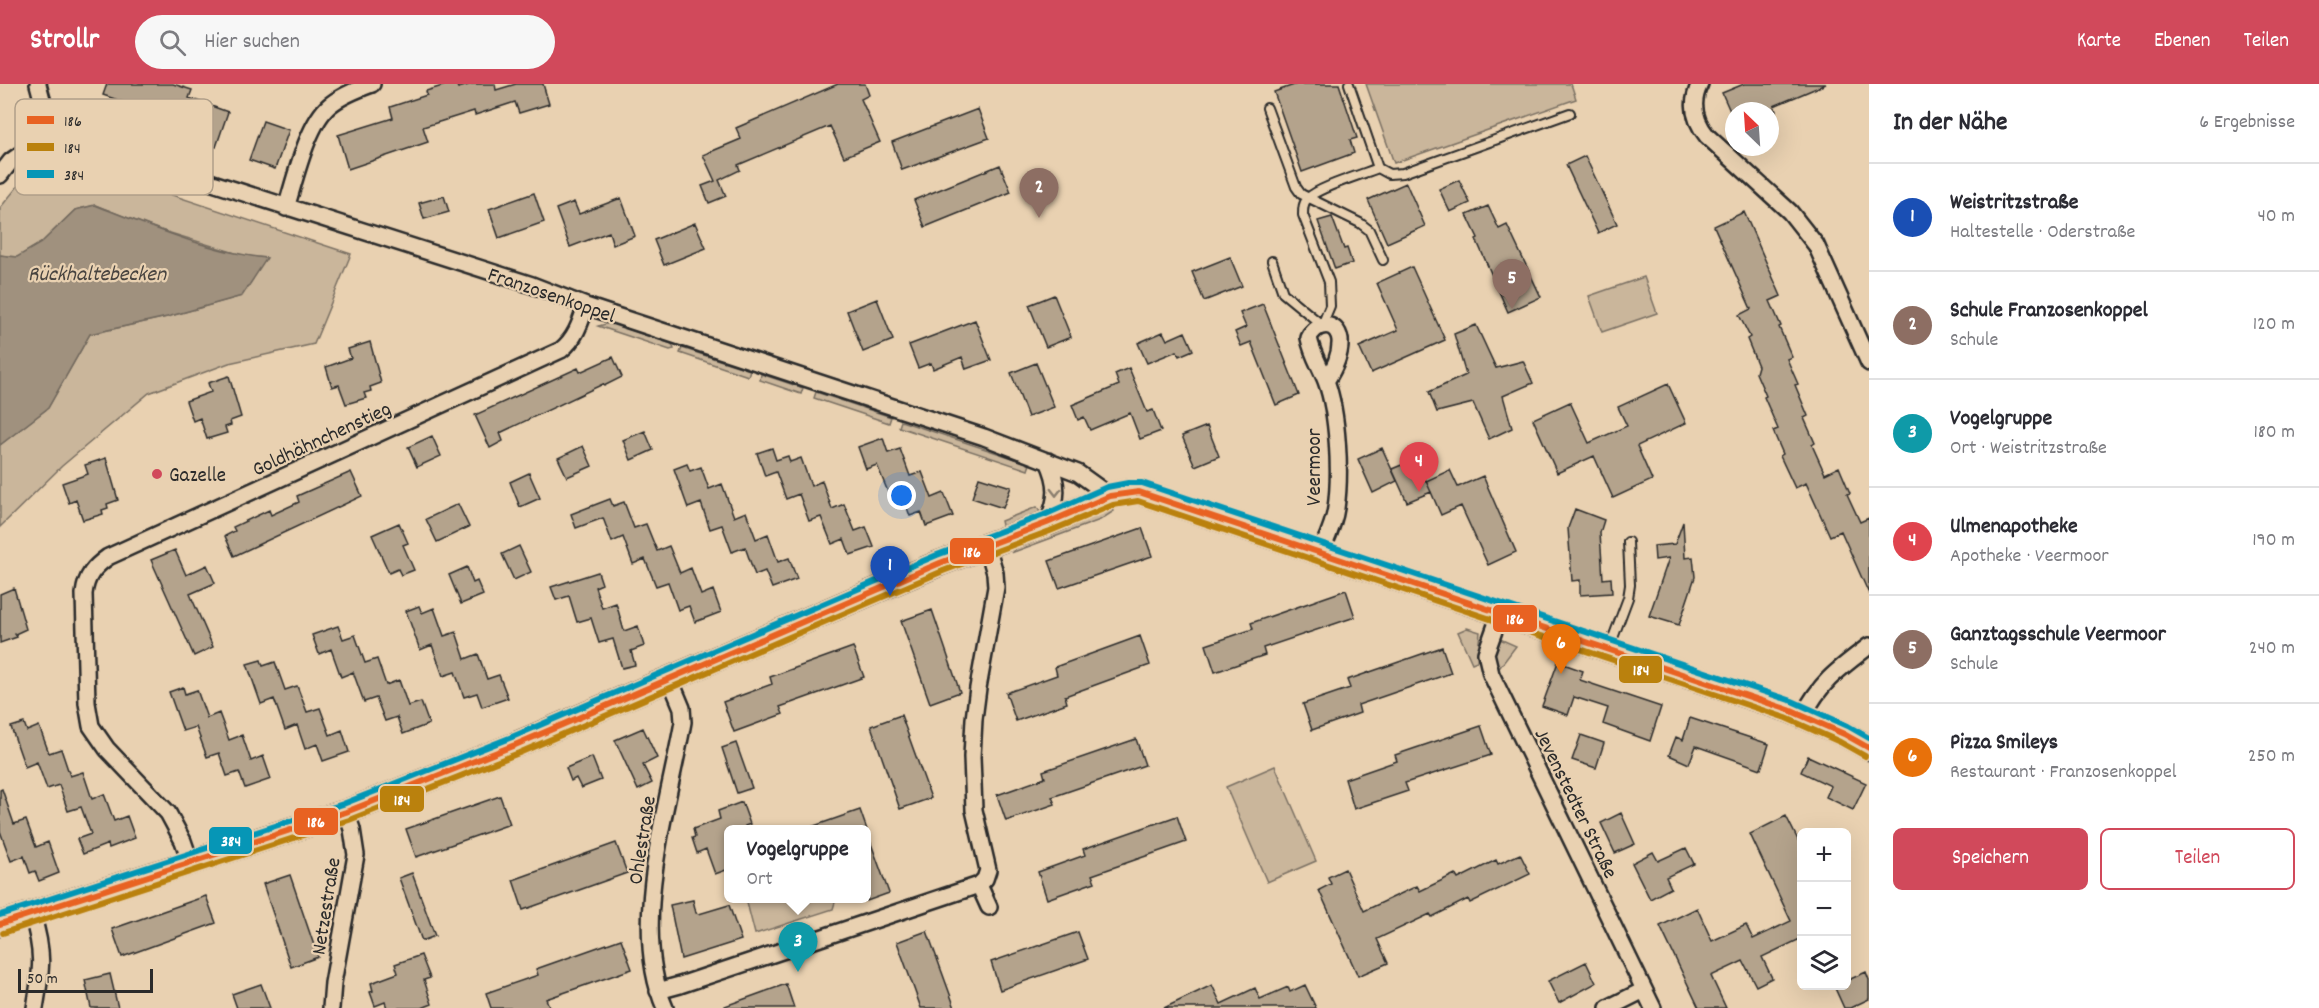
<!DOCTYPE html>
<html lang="de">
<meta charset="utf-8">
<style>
:root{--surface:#fff;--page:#f7f7f7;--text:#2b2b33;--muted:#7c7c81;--line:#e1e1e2;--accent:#d1495b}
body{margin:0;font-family:Dekko,sans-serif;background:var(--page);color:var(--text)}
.controls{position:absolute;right:18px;bottom:18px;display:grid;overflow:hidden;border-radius:9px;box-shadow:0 6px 24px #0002}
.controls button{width:54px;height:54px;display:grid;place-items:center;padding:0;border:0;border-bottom:2px solid var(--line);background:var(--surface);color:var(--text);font:30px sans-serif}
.compass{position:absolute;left:1725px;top:18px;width:54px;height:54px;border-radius:50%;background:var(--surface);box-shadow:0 6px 24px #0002;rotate:335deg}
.scale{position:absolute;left:18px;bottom:15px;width:135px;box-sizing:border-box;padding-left:6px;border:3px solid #2b2b2b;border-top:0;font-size:16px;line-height:21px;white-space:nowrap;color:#2b2b2b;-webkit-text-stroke:4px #e9d1b1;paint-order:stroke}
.you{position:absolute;left:902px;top:412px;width:21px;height:21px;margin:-15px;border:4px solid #fff;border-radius:50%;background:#1a73e8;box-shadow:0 0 0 9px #1a73e833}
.badge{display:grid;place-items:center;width:39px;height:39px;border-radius:50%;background:var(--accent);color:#fff;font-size:20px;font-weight:700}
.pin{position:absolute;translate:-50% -50px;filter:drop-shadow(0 2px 3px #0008)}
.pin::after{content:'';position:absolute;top:32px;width:21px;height:18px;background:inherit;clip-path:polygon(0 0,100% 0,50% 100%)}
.popup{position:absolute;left:724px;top:741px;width:147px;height:78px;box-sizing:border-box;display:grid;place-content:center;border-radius:9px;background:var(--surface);filter:drop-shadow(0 2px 4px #0005);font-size:20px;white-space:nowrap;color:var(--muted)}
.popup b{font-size:22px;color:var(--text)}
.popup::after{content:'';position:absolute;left:50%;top:100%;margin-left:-12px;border:12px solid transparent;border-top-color:var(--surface)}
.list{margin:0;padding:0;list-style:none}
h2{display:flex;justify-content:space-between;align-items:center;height:78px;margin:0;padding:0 24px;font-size:26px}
h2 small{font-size:20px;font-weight:400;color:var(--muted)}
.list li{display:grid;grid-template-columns:39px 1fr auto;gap:18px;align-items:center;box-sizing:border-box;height:108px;padding:0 24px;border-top:2px solid var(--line)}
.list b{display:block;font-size:22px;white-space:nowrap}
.list p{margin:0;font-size:20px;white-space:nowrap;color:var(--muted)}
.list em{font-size:20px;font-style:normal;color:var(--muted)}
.actions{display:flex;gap:12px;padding:18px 24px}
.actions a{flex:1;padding:14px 0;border:2px solid var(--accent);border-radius:9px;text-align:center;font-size:21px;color:var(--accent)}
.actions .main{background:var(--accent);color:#fff}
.icon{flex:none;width:33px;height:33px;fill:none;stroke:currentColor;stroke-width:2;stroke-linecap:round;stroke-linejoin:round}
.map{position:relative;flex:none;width:1869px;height:924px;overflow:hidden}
header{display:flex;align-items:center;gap:36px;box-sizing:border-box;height:84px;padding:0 30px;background:var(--accent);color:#fff}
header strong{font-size:28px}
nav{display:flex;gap:33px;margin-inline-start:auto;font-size:21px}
.search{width:420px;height:54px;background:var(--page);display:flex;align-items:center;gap:15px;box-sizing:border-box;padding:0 21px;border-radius:33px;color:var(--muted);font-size:22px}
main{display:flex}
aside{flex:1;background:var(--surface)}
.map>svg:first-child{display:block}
</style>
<header>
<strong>Strollr</strong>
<div class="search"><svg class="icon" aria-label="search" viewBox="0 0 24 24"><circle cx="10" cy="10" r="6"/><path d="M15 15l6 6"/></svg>Hier suchen</div>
<nav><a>Karte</a><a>Ebenen</a><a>Teilen</a></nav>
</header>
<main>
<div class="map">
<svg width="1869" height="924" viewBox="0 0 1869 924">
<rect width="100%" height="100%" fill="#e9d1b1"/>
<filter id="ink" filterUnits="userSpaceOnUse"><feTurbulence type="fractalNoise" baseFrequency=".0167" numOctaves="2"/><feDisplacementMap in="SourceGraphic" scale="12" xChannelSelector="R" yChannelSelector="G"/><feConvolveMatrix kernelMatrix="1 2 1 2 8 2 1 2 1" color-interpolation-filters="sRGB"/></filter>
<g filter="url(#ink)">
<path fill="#cab69b" stroke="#7a7063" stroke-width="1.5" d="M1366,0h205l5,15 -182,64z
M45,69l306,101 -37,90 -85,19 -80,30 -87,73 -62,61v-82l48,-37 42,-74 77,-17 74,-21 25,-38 -21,-2 -91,-28 -59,-23 -20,5 -34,33 -24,15 -17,-3v-47z
M1644,193l13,36 -55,19 -13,-36z
M610,239l62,21 2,5 -4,1 -72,-24z
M682,264l68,22 -2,6 -68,-23z
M761,290l42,14 -2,6 -41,-14z
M816,308l75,25 -2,6 -75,-25z
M901,337l129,43 -2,6 -129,-43z
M1037,423l3,5 -37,18 -2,-9z
M1112,423l2,4 -14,9 -89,33 8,-7 44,-16z
M1467,544l13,4 -3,29 -5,2 -14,-31z
M1500,555l16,7 -19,25 -3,-15z
M1275,682l41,95 -49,21 -41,-95z
M746,815v-1l90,1 -3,10 -78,25z"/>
<path fill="#a0917e" stroke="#71685d" stroke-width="1.5" d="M95,121c51,20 118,48 172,53l-25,38 -75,21 -77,17 -42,74 -48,37v-190l17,2 24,-14 34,-33z"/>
<path fill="#b4a38c" stroke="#2b2b2b" stroke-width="1.5" d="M107,0h66l19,6 -3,8 39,14 -12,35 -28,-9 4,-13 -89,-30z
M449,0h7l2,4 14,-4h23l1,6 20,-6h27l6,20 -30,9 -4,-11 -40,13 -1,-4 -51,16 5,15 -80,27 -10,-34 55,-17 -3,-11 37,-12 -1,-4z
M838,0h27l4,11 -8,4 19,43 -36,15 -14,-31 -92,39 2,5 -21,10 7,16 -17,7 -7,-17 13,-5 -12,-26 38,-16 -5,-11z
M1297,0h42l18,54 -7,2 4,13 -52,19 -28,-80z
M1744,0h82l-52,22 2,5h-46l-8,-18z
M978,25l11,29 -87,32 -10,-28z
M263,37l26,9 -14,39 -26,-9z
M1585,72l32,68 -19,9 -32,-68z
M1000,81l11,27 -86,35 -11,-27z
M1459,96l11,23 -20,9 -11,-23z
M1406,99l19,43 -38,17 -19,-43z
M534,109l10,29 -45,16 -10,-29z
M444,112l5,16 -25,7 -5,-16z
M621,114l14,38 -22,9 -4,-13 -39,15 -14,-38 18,-7 5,12z
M1488,122l11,23 8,-4 34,72 -33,15 -32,-73 2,-1 -11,-23z
M1744,128l37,84 -11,5 11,25 -2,1 13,30 -5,2 11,25 -3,1 13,31 -4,2 11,25 -3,2 13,29 14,-7 11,26 -3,1 13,28 9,-4v76l-28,-63 -11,5 -24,-53 -11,5 -15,-32 3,-2 -10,-23 5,-2 -14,-32 2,-1 -10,-23 2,-7 -11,-27 3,-2 -11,-22 12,-6 -37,-83z
M1332,133l12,32 3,-1 5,15 -17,6 -17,-48z
M695,139l11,25 -42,17 -10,-25z
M1230,173l12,29 -38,15 -12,-29z
M1412,183l33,73 -74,33 -12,-26 39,-17 -21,-47z
M1054,211l17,42 -25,10 -17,-42z
M877,215l16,41 -30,12 -16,-41z
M1263,220l36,91 -23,10 -25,-63 -10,4 -6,-14 11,-5 -6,-14z
M975,236l16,40 -25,9 -4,-12 -29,12 -2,-6 -13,5 -9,-23z
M1476,241l20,43 27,-7 10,22 -30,13 9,32 -23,11 -16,-36 -36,9 -8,-20 37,-17 -12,-41z
M1163,248l4,8 18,-8 8,18 -14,6 -2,-5 -30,12 -9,-20z
M370,258l11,41 -11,4 1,4 -7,2 2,5 -20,6 -7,-19 -7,2 -6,-20 25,-9 -3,-9z
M613,273l9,20 -18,9 -1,-2 -103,49 3,8 -13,7 -15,-33 103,-47 2,4z
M1036,279l18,44 -26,10 -17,-44z
M1129,284l18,44 6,-2 8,21 -21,8 -10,-26 -40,17 -6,-13 -6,3 -6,-15 47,-20 -4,-11z
M229,292l12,41 -11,4 1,4 -6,2 2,6 -20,6 -7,-21 -7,3 -7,-20 25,-9 -3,-9z
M1668,300l18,39 -49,23 15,34 -39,18 -19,-42 -37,17 -24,-54 37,-17 19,41 38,-17 -9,-19z
M1207,342l12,30 -24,10 -13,-30z
M645,347l8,19 -22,10 -8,-20z
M432,352l9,20 -24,11 -9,-20z
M883,354l5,15 12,-4 10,27 12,-4 10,26 12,-5 9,23 -27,10 -5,-14 -11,4 -10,-28 -12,4 -11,-27 -11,4 -8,-22z
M583,362l9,20 -25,11 -9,-19z
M772,364l4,12 12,-4 2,6 11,-4 10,28 11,-5 10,28 12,-5 11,27 11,-4 8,20 -24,8 -6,-16 -12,5 -11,-27 -12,4 -10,-27 -13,5 -10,-27 -11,4 -8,-23z
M1382,364l15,33 -24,12 -15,-34z
M106,374l12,42 -11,4 1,4 -6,2 1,4 -20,6 -7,-20 -7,3 -7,-20 26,-9 -3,-9z
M1416,375l15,33 -5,-11 24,-11 8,17 25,-11 33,76 -28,13 -27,-59 -20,9 -10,-23 -24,10 -15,-33z
M687,380l3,7 11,-4 8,22 13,-5 12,33 12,-5 10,27 12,-5 10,28 11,-4 8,21 -25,9 -7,-17 -10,4 -10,-28 -13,5 -10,-27 -12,4 -9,-26 -13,5 -14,-39z
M351,388l11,24 -128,60 -9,-20 10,-5 -2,-4 36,-17 2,5 28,-13 -2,-6z
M529,389l11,25 -20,9 -10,-25z
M979,393l32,10 -8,21 -31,-10z
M610,415l3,7 11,-4 10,26 12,-4 11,27 12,-5 11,27 11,-5 10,27 12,-5 8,22 -26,10 -6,-16 -11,4 -10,-28 -12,4 -11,-27 -12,5 -10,-27 -11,5 -9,-24 -27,10 -5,-14z
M458,420l11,23 -32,15 -11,-23z
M1575,425l29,11 -4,13 3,46 8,-1 1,15 -32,2v-15l-8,1 -4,-53z
M1683,438l2,36 8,-1 2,20 -16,48 -30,-9 20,-58 -14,2 -1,-14 21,-2z
M399,439l9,20 -5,2 11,25 -13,5 -3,-6 -9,4 -17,-38z
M1142,444l10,28 -93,32 -10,-27z
M519,462l12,26 -17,8 -12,-26z
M175,466l11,25 21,-10 8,18 -25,11 23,53 -19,9 -43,-96z
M467,483l6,16 4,-2 6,14 -22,9 -12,-29z
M598,488l4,12 -7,3 7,21 14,-5 8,28 14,-5 6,20 -13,5 4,14 -13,3 -9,-29 -14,4 -8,-25 -14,4 -8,-26 -13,4 -5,-13z
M14,504l12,41 -11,5 2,3 -17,6v-49z
M1346,506l9,27 -92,31 2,7 -50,17 -9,-27 47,-16 -2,-6z
M419,522l3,7 12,-5 10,28 12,-4 9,27 13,-5 9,25 12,-4 9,23 -26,9 -5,-14 -13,4 -9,-25 -12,4 -11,-31 -12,5 -14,-39z
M932,526l28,82 -30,11 -29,-82z
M338,542l5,13 12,-4 10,28 12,-4 9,26 13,-5 9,26 13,-4 8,22 -26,10 -6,-17 -12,4 -9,-23 -12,4 -11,-30 -12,5 -10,-28 -12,5 -7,-19z
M1140,552l10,29 -85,31 2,7 -51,18 -10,-28 51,-18 -2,-8z
M853,563l11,30 -84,30 3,7 -49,18 -11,-30 49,-18 -2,-7z
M1442,563l9,26 -93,32 2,8 -48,17 -9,-26 47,-16 -3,-8z
M261,576l2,6 12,-4 10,28 12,-4 10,26 13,-4 10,27 12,-5 7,22 -26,9 -6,-17 -12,5 -8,-24 -12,5 -11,-31 -13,5 -14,-40z
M1558,578l25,9 -3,9 81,27 -11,34 -47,-17 5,-16 -34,-11 -6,18 -26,-9z
M183,603l2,7 12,-4 10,28 12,-5 10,27 13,-5 9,26 12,-5 8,23 -26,9 -6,-16 -12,4 -8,-23 -12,4 -11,-30 -13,4 -14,-39z
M901,631l30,83 -31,11 -29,-83z
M1690,634l79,26 -8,25 -65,-23 -7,18 -20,-9 7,-18 7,3z
M24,639l3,8 12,-5 10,27 12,-4 9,27 13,-4 9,27 12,-5 10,27 13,-5 8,22 -26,10 -1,-4 -25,10 -6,-15 14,-5 -10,-27 -13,4 -9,-26 -12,4 -10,-27 -12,5 -14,-40z
M1481,642l10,29 -86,28 3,8 -54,18 -9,-30 52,-18 -2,-6z
M643,644l14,30 -14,7 9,18 -14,7 -23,-50z
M1581,651l23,8 -8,25 -24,-8z
M1136,655l9,26 -93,32 3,7 -49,17 -9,-26 48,-17 -2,-7z
M736,659l16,45 -15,5 -15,-45z
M1808,672l58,27 -13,27 -27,-13 5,-11 -30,-14z
M592,673l9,23 -20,8 -5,-10 -5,3 -5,-13z
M2,705l12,35 12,-4 10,27 12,-5 11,31 -20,8 -4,-10 -5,2 -6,-17 -13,5 -11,-30v-41z
M500,712l10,28 -94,33 -10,-28z
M742,718l8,22 -5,2 1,4h-17v39l-14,5 -9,-25 -9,4 -5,-15 3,-1 -2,-8 27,-10 -2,-8z
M860,726l7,20h-56v-3z
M1621,729l14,31 -20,9 -14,-30z
M1177,732l9,26 -94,33 3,7 -48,17 -9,-27 47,-17 -2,-6z
M1786,732l16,32v95l-2,-4 -38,18 10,21 -16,8 -13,-25 -32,15 15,32h-27l-39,-82 37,-18 15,33 34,-16 7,14 38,-18 -41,-87z
M867,754h2l20,55 -22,8z
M616,759l11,30 -104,37 -10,-30z
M1686,764l8,16 -28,13 5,11 -21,11 -18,-36 21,-11 5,9z
M1520,770l10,20 -60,29 -2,-4 -36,18 -2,-3 -53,25 11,24 -30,13 -39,-86 12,-6 -3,-7 17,-8 19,42 53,-25 3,5 35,-17 3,5 38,-19 2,4z
M412,789l23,63 -13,5 -23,-63z
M290,791l28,82 -27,10 -28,-83z
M206,812l10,27 -94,34 -10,-28z
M693,816l3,13 3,1 30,-9 12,35 -60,19 -11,-54z
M927,847l28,77h-34l-24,-66z
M1078,848l10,27 -88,31 -9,-28z
M621,855l11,30 -86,30 4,9h-59l-5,-15 52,-18 -2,-6z
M421,871l9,23 -6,2 8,24 -10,4h-35l-2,-6 -10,4 -5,-14 3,-1 -2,-8 27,-10 -3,-9z
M1586,878l10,21 -37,20 -11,-22z
M1866,888l3,8v19l-19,9h-6l-10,-22h12v-5z
M110,890l8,34h-27l-6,-28z
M261,900l9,24h-33l-5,-14z
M786,900l8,24h-69v-2z
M1212,901l9,19 34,-16 5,11 28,-12 2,5 15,-7 11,23h-152z"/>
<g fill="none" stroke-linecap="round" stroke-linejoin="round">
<g stroke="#2b2b2b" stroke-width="12">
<path id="lane" d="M1349,0l29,84 11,6 14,-1 167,-60
M1267,24l29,79 5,7 59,29 9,7 14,30
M1272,177l11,32 39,32 8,-19 -1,-24 -26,-67c0,-6 0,-12 5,-17 11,-11 53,-23 70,-30
M1610,562l18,-48 2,-13 -2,-43"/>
</g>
<g stroke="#2b2b2b" stroke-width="20">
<path id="street" d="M38,0c6,24 9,39 31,53l463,148 54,21 398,131 94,36 32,23
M1700,0c-10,19 -6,36 7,52l83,76 26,33 53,118
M0,91l11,-14 45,-32
M286,124c9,-28 21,-84 44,-103 11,-9 28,-16 42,-21
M1047,439c11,-23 12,-39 1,-62
M987,462l8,27 1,14 -18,101 -4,31 -2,38 2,53 14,60 -3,9 -6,6 10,22
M1321,468c6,-14 13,-28 15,-44 5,-34 2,-95 -10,-127 -6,-15 -14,-27 -17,-43 7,-16 28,-18 31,2 1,15 -6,29 -14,41
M1500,530l-14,39 5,21 162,334
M1803,632c18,-35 36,-47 66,-70
M191,780l-8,-23 -15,-28 -61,-64 -16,-23 -4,-23 -3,-109c2,-18 10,-27 24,-37l453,-207c14,-11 19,-26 25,-44
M32,830c12,39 10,54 3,94
M658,907l22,-6 299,-100
M331,924l2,-25 23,-128 -4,-26 -6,-17
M665,924c-36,-82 3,-201 18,-286l-1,-14 -12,-29
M1608,924l36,-18"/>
</g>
<g stroke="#2b2b2b" stroke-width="27">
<path id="secondary" d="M0,840l346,-112 169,-67 425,-182 107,-40 63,-27 19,-4h10l650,218 55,24 25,14"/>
</g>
<use href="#lane" stroke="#e9d1b1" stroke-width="8"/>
<use href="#street" stroke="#e9d1b1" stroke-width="15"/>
<use href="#secondary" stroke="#e9d1b1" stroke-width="22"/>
<g stroke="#e9d1b1" stroke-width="10">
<path id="bus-1" d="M0,840l346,-112 169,-67 425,-182 107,-40 63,-27 29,-4 650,218 55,24 25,14"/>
</g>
<g stroke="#e9d1b1" stroke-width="10">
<path id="bus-2" d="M3,849l346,-113 170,-67 424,-182 107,-40 63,-26 25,-4 648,217 54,24 25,14"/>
</g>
<g stroke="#e9d1b1" stroke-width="10">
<path id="bus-3" d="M0,831l343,-111 169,-67 425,-182 107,-40 63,-28 21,-4h14l650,218 56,25 21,12"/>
</g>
<use href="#bus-1" stroke="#e86222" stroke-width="6"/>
<use href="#bus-2" stroke="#ba810d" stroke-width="6"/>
<use href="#bus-3" stroke="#0696b6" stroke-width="6"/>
</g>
<defs><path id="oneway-chevron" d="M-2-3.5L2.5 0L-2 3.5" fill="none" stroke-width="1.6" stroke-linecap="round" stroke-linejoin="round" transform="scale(1.5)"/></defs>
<use stroke="#8a7e6e" href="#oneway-chevron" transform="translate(1056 408) rotate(90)"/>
</g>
<circle fill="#d1495b" stroke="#e9d1b1" stroke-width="2" cx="157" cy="390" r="6"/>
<g text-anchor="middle" stroke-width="4.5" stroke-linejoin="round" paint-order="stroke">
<g font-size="21" fill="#2b2b2b" stroke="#e9d1b1">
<text transform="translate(552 210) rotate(19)" y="7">Franzosenkoppel</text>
<text transform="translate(321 354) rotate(-25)" y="7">Goldhähnchenstieg</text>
<text transform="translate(1313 383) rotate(-90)" y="7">Veermoor</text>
<text transform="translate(1577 719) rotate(64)" y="7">Jevenstedter Straße</text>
<text transform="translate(641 756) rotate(-81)" y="7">Ohlestraße</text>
<text transform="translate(325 822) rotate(-81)" y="7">Netzestraße</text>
</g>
<g font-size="21" fill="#2b2b2b" stroke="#e9d1b1" text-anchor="start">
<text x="169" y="397">Gazelle</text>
</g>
<g font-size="22" font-style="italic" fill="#484440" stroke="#e9d1b1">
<text x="97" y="196">Rückhaltebecken</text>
</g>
</g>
<rect x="15" y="15" width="198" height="96" rx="9" fill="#e9d1b1" stroke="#b09f89" stroke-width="1.5"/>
<rect x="27" y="32" width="27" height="8" fill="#e86222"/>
<rect x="27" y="59" width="27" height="8" fill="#ba810d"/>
<rect x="27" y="86" width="27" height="8" fill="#0696b6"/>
<g font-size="16" fill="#2b2b2b">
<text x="64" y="42">186</text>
<text x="64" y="69">184</text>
<text x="64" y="96">384</text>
</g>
<g stroke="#e9d1b1" stroke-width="2">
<rect x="949" y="453" width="46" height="28" rx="6" fill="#e86222"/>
<rect x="1492" y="520" width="46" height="29" rx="6" fill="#e86222"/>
<rect x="1618" y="571" width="45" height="29" rx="6" fill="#ba810d"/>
<rect x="379" y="701" width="46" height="28" rx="6" fill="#ba810d"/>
<rect x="293" y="723" width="46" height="29" rx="6" fill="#e86222"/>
<rect x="208" y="742" width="45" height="29" rx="6" fill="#0696b6"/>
</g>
<g font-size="16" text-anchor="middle" font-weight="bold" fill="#fff">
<text x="972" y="473">186</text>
<text x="1515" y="540">186</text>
<text x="1641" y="591">184</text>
<text x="402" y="721">184</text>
<text x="316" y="743">186</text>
<text x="231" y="762">384</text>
</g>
</svg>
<div class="controls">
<button>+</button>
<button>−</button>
<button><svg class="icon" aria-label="layers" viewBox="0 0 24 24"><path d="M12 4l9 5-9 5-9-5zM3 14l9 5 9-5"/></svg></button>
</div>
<svg class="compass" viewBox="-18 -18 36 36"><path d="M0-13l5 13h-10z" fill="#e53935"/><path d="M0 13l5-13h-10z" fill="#7c7c81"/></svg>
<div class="scale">50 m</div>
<div class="you"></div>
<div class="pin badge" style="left:890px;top:512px;background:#1a4fb4">1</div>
<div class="pin badge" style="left:1039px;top:134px;background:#8d6e63">2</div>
<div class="pin badge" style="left:798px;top:888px;background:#0f9aa8">3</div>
<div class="popup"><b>Vogelgruppe</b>Ort</div>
<div class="pin badge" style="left:1419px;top:408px;background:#e0444e">4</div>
<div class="pin badge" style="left:1512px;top:225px;background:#8d6e63">5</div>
<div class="pin badge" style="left:1561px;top:590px;background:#e8710a">6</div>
</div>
<aside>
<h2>In der Nähe<small>6 Ergebnisse</small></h2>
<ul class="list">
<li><span class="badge" style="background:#1a4fb4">1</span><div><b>Weistritzstraße</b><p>Haltestelle · Oderstraße</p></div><em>40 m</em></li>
<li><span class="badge" style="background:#8d6e63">2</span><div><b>Schule Franzosenkoppel</b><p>Schule</p></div><em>120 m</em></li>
<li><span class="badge" style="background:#0f9aa8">3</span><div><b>Vogelgruppe</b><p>Ort · Weistritzstraße</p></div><em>180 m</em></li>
<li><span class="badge" style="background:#e0444e">4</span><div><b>Ulmenapotheke</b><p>Apotheke · Veermoor</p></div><em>190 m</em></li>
<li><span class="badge" style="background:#8d6e63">5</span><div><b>Ganztagsschule Veermoor</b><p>Schule</p></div><em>240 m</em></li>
<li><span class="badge" style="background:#e8710a">6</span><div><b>Pizza Smileys</b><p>Restaurant · Franzosenkoppel</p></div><em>250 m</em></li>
</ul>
<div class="actions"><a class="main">Speichern</a><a>Teilen</a></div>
</aside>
</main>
